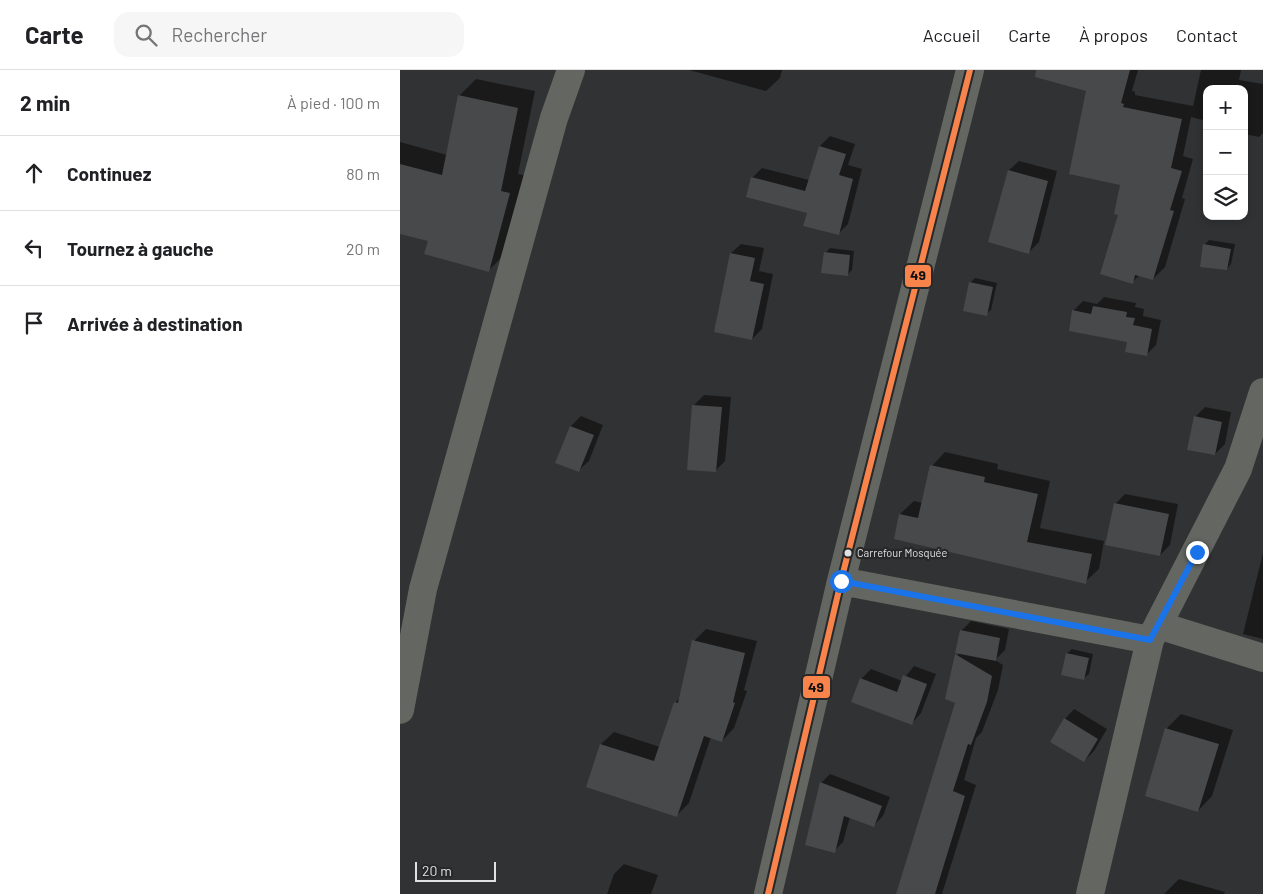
<!DOCTYPE html>
<html lang="fr">
<meta charset="utf-8">
<style>
:root{--surface:#fff;--page:#f6f6f6;--text:#202124;--muted:#757577;--line:#e0e0e0}
body{margin:0;font-family:Barlow,sans-serif;background:var(--page);color:var(--text)}
.controls{position:absolute;right:15px;top:15px;display:grid;overflow:hidden;border-radius:10px;box-shadow:0 2px 8px #0003}
.controls button{width:45px;height:45px;display:grid;place-items:center;padding:0;border:0;border-bottom:1px solid var(--line);background:var(--surface);color:var(--text);font:25px sans-serif}
.scale{position:absolute;left:15px;bottom:12px;width:81px;box-sizing:border-box;padding-left:5px;border:2px solid #e1e1e3;border-top:0;font-size:14px;line-height:18px;white-space:nowrap;color:#e1e1e3;-webkit-text-stroke:4px #27282a;paint-order:stroke}
.stop{position:absolute;width:15px;height:15px;margin:-11px;border:4px solid #1a73e8;border-radius:50%;background:#fff}
.stop.end{background:#1a73e8;border-color:#fff;box-shadow:0 1px 5px #0008}
.list{margin:0;padding:0;list-style:none}
h2{display:flex;justify-content:space-between;align-items:center;height:65px;margin:0;padding:0 20px;font-size:21px}
h2 small{font-size:16px;font-weight:400;color:var(--muted)}
.list li{display:grid;grid-template-columns:32px 1fr auto;gap:15px;align-items:center;box-sizing:border-box;height:75px;padding:0 20px;border-top:1px solid var(--line)}
.list b{display:block;font-size:19px;white-space:nowrap}
.list em{font-size:16px;font-style:normal;color:var(--muted)}
.icon{flex:none;width:28px;height:28px;fill:none;stroke:currentColor;stroke-width:2;stroke-linecap:round;stroke-linejoin:round}
.map{position:relative;flex:none;width:863px;height:824px;overflow:hidden}
header{display:flex;align-items:center;gap:30px;box-sizing:border-box;height:70px;padding:0 25px;background:var(--surface);border-bottom:1px solid var(--line)}
header strong{font-size:24px}
nav{display:flex;gap:28px;margin-inline-start:auto;font-size:18px}
.search{width:350px;height:45px;background:var(--page);display:flex;align-items:center;gap:12px;box-sizing:border-box;padding:0 18px;border-radius:15px;color:var(--muted);font-size:19px}
main{display:flex}
aside{flex:1;background:var(--surface)}
.map>svg:first-child{display:block}
</style>
<header>
<strong>Carte</strong>
<div class="search"><svg class="icon" aria-label="search" viewBox="0 0 24 24"><circle cx="10" cy="10" r="6"/><path d="M15 15l6 6"/></svg>Rechercher</div>
<nav><a>Accueil</a><a>Carte</a><a>À propos</a><a>Contact</a></nav>
</header>
<main>
<aside>
<h2>2 min<small>À pied · 100 m</small></h2>
<ul class="list">
<li><svg class="icon" aria-label="ahead" viewBox="0 0 24 24"><path d="M12 20V5M6 11l6-6 6 6"/></svg><div><b>Continuez</b></div><em>80 m</em></li>
<li><svg class="icon" aria-label="left" viewBox="0 0 24 24"><path d="M17 20v-9H6M10 6l-5 5 5 5"/></svg><div><b>Tournez à gauche</b></div><em>20 m</em></li>
<li><svg class="icon" aria-label="arrive" viewBox="0 0 24 24"><path d="M6 21V4h12l-3 4 3 4H6"/></svg><div><b>Arrivée à destination</b></div></li>
</ul>
</aside>
<div class="map">
<svg width="863" height="824" viewBox="0 0 863 824">
<rect width="100%" height="100%" fill="#313233"/>
<path fill="#0007" d="M289,0h93l-2,8 -14,13z
M641,0h97l-6,21 3,1v3l58,11 8,-36h40l-2,10 24,4v49l-4,4 -15,-3v-45h-37v32l-16,-4 -8,39 10,3 -11,39 3,1 -20,68 -12,12 -13,-4 -8,7 -13,-68 3,-30 -34,-94z
M76,9l59,12 -17,83 9,2 -21,77 -17,17 -60,-30 -29,-8v-90l47,13 12,-59z
M430,66l25,8 -7,21 14,4 -14,55 -10,10 -30,-22 -56,-34 10,-10 47,12 11,-34z
M619,91l38,10 -18,71 -10,10 -20,-82z
M809,170l26,4 -4,20 -4,5 -23,-24z
M341,174l23,4 -5,23 14,3 -11,55 -10,10 -21,-86z
M430,178l24,3 -2,19 -4,4 -23,-21z
M575,208l22,5 -6,27 -5,4 -16,-31z
M704,227l32,6 -1,4 9,2 -1,7 18,4 -5,25 -10,10 -18,-14 -55,-30 10,-10 14,3z
M304,325l27,2 -6,64 -10,10 -21,-66z
M805,337l26,5 -6,32 -10,10 -20,-37z
M181,346l22,9 -14,36 -10,9 -8,-44z
M545,382l53,12 -1,5 53,12 -10,47 64,13 -5,28 -14,13 -185,-68 14,-13 9,2 9,-37z
M725,424l53,10 -8,41 -10,10 -45,-51z
M863,483v86l-20,-5z
M571,551l38,8 -4,21 -10,10 8,5 -5,25 -16,42 -6,6 -12,42 12,5 -34,109h-45l60,-192 -10,-4 12,-46 2,-21z
M306,559l51,12 -13,49 3,1 -13,37 -12,13 -11,-4 -22,66 -13,13 -89,-30 14,-42 13,-12 46,15 16,-45 4,-4 14,-57z
M672,579l21,5 -4,20 -5,4 -17,-25z
M514,596l22,8 -15,39 -9,10 -51,-44 10,-10 31,12z
M674,639l33,20 -13,22 -10,10 -19,-42z
M781,644l52,16 -21,66 -14,15 -32,-82z
M430,704l60,23 -7,19 -9,9 -24,-8 -7,25 -9,9 -13,-68z
M224,794l34,11 -7,19h-44l7,-20z
M779,809l46,13 -1,2h-60z"/>
<path fill="#48494a" d="M636,0h94l-9,33 3,1 -1,3 59,12 -11,49 11,3 -12,39 4,1 -21,69 -18,-5 -2,9 -33,-10 18,-59 -4,-1 6,-29 -51,-11 17,-83 -51,-14z
M58,25l60,13 -17,83 9,2 -21,79 -65,-18 4,-13 -28,-7v-70l42,11z
M419,76l27,8 -7,21 14,4 -14,56 -36,-9 4,-13 -61,-16 5,-20 54,14z
M608,100l40,11 -19,73 -41,-12z
M803,174l28,5 -4,21 -27,-3z
M424,182l26,3 -2,21 -27,-3z
M330,183l25,5 -5,23 14,3 -12,56 -38,-8z
M569,212l24,5 -6,29 -24,-5z
M693,236l34,6 -1,5 9,1 -2,7 19,4 -5,27 -22,-4 2,-10 -58,-11 3,-21 19,4z
M292,335l30,2 -6,65 -29,-2z
M794,346l28,6 -7,33 -28,-5z
M170,356l24,9 -15,37 -24,-9z
M530,395l55,12 -1,5 54,12 -11,48 65,12 -6,30 -192,-45 5,-25 19,4z
M714,433l55,11 -9,42 -55,-11z
M560,560l40,8 -4,23 -41,-8z
M292,570l53,13 -12,49 2,1 -13,39 -18,-6 -27,81 -91,-30 14,-43 54,17 20,-59 4,1z
M666,583l23,5 -5,22 -23,-5z
M555,584l37,22 -5,26 -16,43 -3,-1 -15,47 12,5 -30,98h-39l59,-191 -10,-4z
M503,605l24,9 -15,41 -61,-23 9,-24 37,14z
M664,648l34,21 -14,23 -34,-20z
M765,658l54,16 -21,68 -53,-16z
M420,712l62,24 -8,21 -30,-11 -9,37 -30,-8z"/>
<g fill="none" stroke-linecap="round" stroke-linejoin="round">
<path stroke="#646661" stroke-width="28" d="M441,511l309,59
M758,555l80,-156 25,-77
M0,640l23,-121 131,-471 17,-48
M368,824l73,-313 129,-511
M690,824l60,-254 8,-15 105,33"/>
<g stroke="#27282a" stroke-width="10">
<path id="bus-1" d="M368,824l73,-313 129,-511"/>
</g>
<use href="#bus-1" stroke="#f8844c" stroke-width="6"/>
</g>
<g fill="none" stroke-linecap="round" stroke-linejoin="round">
<path stroke="#1a73e8" stroke-width="6" d="M441,511l309,59 47,-88"/>
</g>
<circle fill="#e1e1e3" stroke="#27282a" stroke-width="2" cx="448" cy="483" r="4.5"/>
<g text-anchor="middle" stroke-width="4.5" stroke-linejoin="round" paint-order="stroke">
<g font-size="11" fill="#e1e1e3" stroke="#27282a" text-anchor="start">
<text x="457" y="487">Carrefour Mosquée</text>
</g>
</g>
<g stroke="#27282a" stroke-width="2">
<rect x="504" y="194" width="28" height="24" rx="5" fill="#f8844c"/>
<rect x="402" y="605" width="29" height="24" rx="5" fill="#f8844c"/>
</g>
<g font-size="14" text-anchor="middle" font-weight="bold" fill="#111">
<text x="518" y="210">49</text>
<text x="416" y="622">49</text>
</g>
</svg>
<div class="controls">
<button>+</button>
<button>−</button>
<button><svg class="icon" aria-label="layers" viewBox="0 0 24 24"><path d="M12 4l9 5-9 5-9-5zM3 14l9 5 9-5"/></svg></button>
</div>
<div class="scale">20 m</div>
<div class="stop" style="left:441px;top:511px"></div>
<div class="stop end" style="left:797px;top:482px"></div>
</div>
</main>
